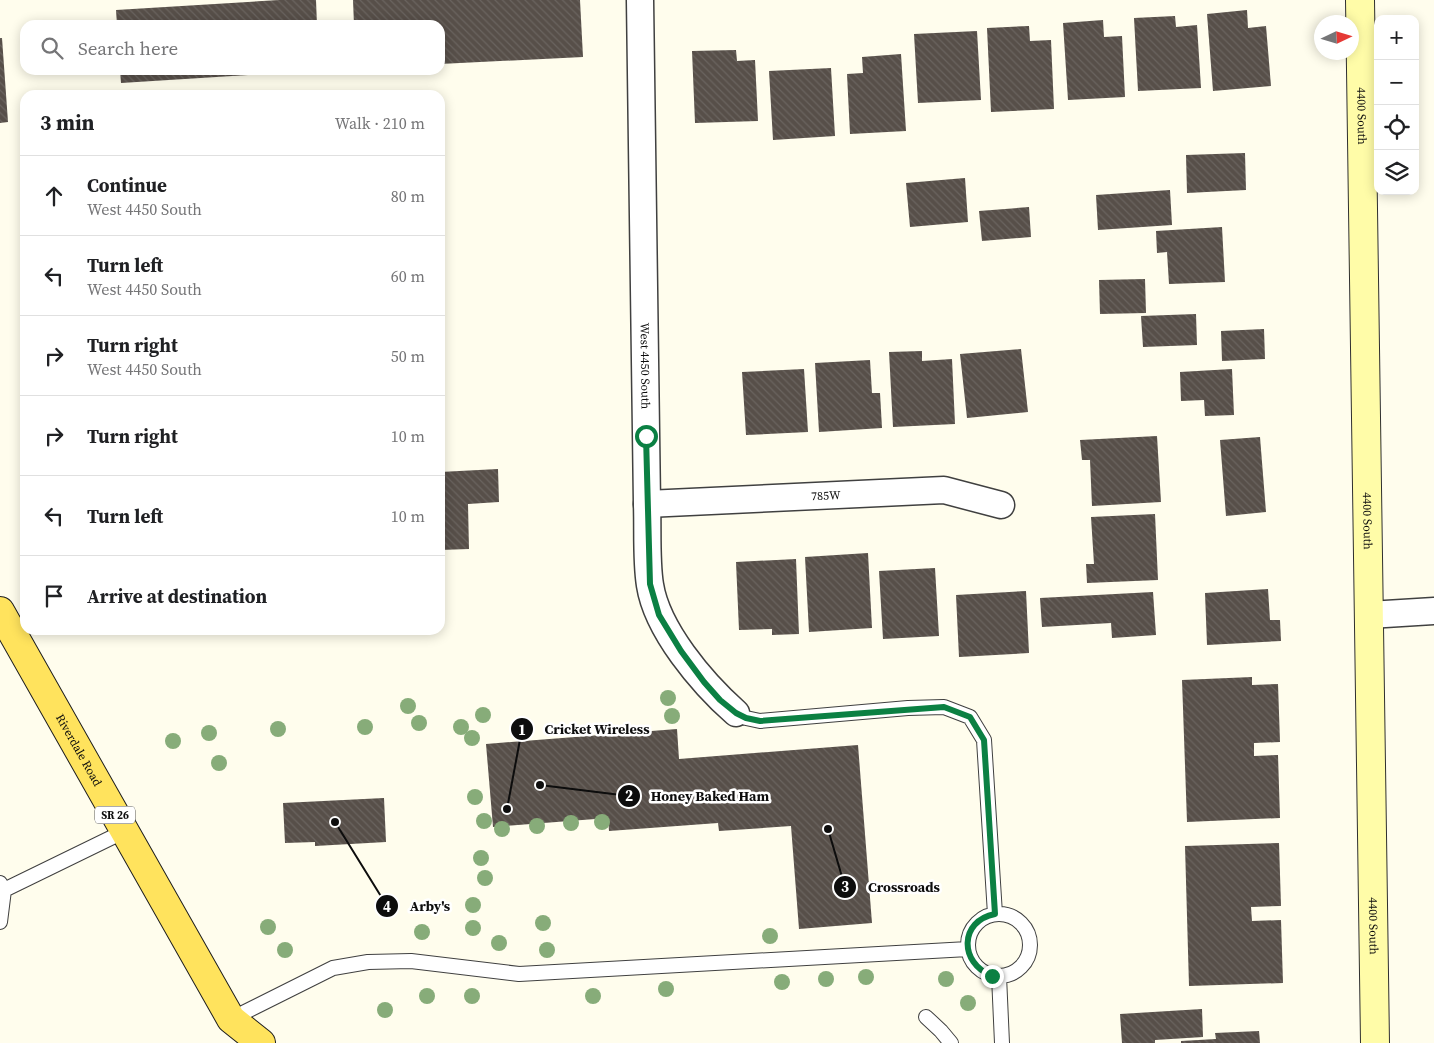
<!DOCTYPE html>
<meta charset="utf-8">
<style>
:root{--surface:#fff;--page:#f6f6f6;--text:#202124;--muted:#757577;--line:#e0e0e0}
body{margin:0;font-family:"Source Serif 4",serif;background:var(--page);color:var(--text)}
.controls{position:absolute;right:15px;top:15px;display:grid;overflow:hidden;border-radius:10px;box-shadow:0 2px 12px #0003}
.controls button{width:45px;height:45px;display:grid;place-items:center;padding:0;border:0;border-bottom:1px solid var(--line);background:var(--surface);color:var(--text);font:25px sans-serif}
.compass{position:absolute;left:1314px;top:15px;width:45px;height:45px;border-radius:50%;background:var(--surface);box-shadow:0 2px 12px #0003;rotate:86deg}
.stop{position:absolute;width:15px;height:15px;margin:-11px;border:4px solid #0b8043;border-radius:50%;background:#fff}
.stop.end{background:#0b8043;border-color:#fff;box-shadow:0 1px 5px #0008}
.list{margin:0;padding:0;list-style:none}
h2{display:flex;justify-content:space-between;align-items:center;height:65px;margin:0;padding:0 20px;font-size:21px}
h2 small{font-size:16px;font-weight:400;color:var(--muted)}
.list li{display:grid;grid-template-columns:32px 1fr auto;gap:15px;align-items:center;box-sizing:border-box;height:80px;padding:0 20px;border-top:1px solid var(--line)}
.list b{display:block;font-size:19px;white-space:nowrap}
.list p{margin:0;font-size:16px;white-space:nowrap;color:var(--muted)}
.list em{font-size:16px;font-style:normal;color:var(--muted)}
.icon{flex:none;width:28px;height:28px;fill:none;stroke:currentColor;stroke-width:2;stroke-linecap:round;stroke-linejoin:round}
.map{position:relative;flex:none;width:1434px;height:1043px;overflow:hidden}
.search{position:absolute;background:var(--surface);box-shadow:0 2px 12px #0003;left:20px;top:20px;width:425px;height:55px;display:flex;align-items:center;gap:12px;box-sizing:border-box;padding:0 18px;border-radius:15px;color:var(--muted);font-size:19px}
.panel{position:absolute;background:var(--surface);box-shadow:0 2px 12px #0003;left:20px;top:90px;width:425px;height:545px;border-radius:15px}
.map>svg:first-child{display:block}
</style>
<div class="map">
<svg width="1434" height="1043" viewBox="0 0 1434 1043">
<defs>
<pattern id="building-back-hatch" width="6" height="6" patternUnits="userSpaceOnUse" patternTransform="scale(1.25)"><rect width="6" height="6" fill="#574f49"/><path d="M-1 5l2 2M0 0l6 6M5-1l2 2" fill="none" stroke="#6a645f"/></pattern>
</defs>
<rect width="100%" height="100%" fill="#fffded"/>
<path fill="url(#building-back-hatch)" d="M279,0h37l1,25h-200l-1,-15z
M353,0h227l3,57 -143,7v-39h-86z
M1247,10l1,18 18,-2 5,60 -58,5 -6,-77z
M1175,16l1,11 21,-2 4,63 -63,3 -4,-73z
M1103,20l1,17 18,-1 3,61 -57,3 -5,-77z
M1029,26l1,15 21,-1 3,69 -63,3 -4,-84z
M977,31l4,69 -63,3 -4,-69z
M0,38h2l6,84 -8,1z
M736,50l1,11 18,-1 3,61 -63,2 -3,-72z
M901,54l5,77 -56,3 -3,-60 16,-1 -1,-16z
M831,68l4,68 -62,4 -4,-69z
M120,70h189v1l-188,12z
M1245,153l1,37 -59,3 -1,-38z
M965,178l3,44 -58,5 -4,-44z
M1170,190l2,35 -74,5 -2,-35z
M1029,207l2,30 -49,4 -3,-30z
M1222,227l3,55 -56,2 -2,-32 -10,1 -1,-22z
M1145,279l1,34 -46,1 -1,-34z
M1196,314l1,31 -54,2 -2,-31z
M1264,329l1,30 -43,2 -1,-30z
M1021,349l7,63 -61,6 -7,-64z
M922,351v10l30,-2 3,65 -62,3 -4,-75z
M870,360l2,33h8l2,35 -63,4 -4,-69z
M804,369l4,63 -62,3 -4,-63z
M1232,369l2,46 -29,1 -1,-16 -23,1 -1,-29z
M1157,436l4,66 -69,4 -2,-46h-8l-2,-20z
M1260,437l6,75 -40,4 -6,-76z
M498,469l1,33 -31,2 1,45 -29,1v-78z
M1155,514l3,66 -71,3 -1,-19h8l-3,-47z
M868,553l4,75 -63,4 -4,-75z
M796,559l3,75 -27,1v-6l-33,1 -3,-68z
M935,568l4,68 -56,3 -4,-68z
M1268,589l2,31h10l1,21 -74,4 -2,-52z
M1026,591l3,62 -70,4 -3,-62z
M1153,592l3,43 -44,3 -1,-15 -69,4 -2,-29z
M1252,677v8l26,-1 2,58 -26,1v13l24,-1 2,63 -93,4 -5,-142z
M677,729l2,30 179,-14 14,178 -73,6 -8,-103 -72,5 -1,-8 -109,8 -1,-13 -115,9 -7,-83z
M384,798l2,44 -71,4v-4l-30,1 -2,-40z
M1279,843l2,63 -30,1 1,14 29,-1 2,63 -94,3 -4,-140z
M1202,1009l1,28 -48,3v3h-33l-2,-29z
M1259,1031l1,12h-79v-2l35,-2 -1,-6z"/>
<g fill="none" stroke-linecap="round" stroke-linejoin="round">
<g stroke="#404040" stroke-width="16">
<path id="lane" d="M736,713l10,5 14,3 148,-13 36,-1 26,10 14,23 11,174
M0,883l4,7 121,-59
M968 945a31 31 0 1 1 62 0a31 31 0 1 1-62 0Z
M0,922l4,-32
M999,976l3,67
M926,1017l15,14 10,12
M231,1019l102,-51 35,-6 43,-1 108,13 449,-25"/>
</g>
<g stroke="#404040" stroke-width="29">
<g id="street">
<path id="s1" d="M640,0l7,504c1,25 -1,57 3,81 7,45 52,98 86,128"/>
<path id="s2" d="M647,504l297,-14 57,15"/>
<path d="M1369,615l65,-4"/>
</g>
</g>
<g stroke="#2f2f2f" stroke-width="30">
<g id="secondary">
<path id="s3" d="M1360,0l15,1043"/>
</g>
</g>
<g stroke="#1e1e1e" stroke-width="30">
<g id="primary">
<path id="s4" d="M0,611l231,408 30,24"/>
</g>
</g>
<use href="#lane" stroke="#fff" stroke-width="14"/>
<use href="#street" stroke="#fff" stroke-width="26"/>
<use href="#secondary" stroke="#fffca8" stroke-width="28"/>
<use href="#primary" stroke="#ffe35d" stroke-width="28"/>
</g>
<g fill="#87ac79">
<circle cx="668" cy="698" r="8"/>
<circle cx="408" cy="706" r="8"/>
<circle cx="483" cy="715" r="8"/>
<circle cx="672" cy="716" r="8"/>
<circle cx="419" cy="723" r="8"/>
<circle cx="365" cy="727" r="8"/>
<circle cx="461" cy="727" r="8"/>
<circle cx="278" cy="729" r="8"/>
<circle cx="209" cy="733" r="8"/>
<circle cx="472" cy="738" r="8"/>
<circle cx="173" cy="741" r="8"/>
<circle cx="219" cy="763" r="8"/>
<circle cx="475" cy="797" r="8"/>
<circle cx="484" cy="821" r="8"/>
<circle cx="602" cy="822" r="8"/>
<circle cx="571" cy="823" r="8"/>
<circle cx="537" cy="826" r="8"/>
<circle cx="502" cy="829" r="8"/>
<circle cx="481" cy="858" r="8"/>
<circle cx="485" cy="878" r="8"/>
<circle cx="473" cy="905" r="8"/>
<circle cx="543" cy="923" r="8"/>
<circle cx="268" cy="927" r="8"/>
<circle cx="473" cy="928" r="8"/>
<circle cx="422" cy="932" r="8"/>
<circle cx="770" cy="936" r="8"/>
<circle cx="499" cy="943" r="8"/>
<circle cx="285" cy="950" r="8"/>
<circle cx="547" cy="950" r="8"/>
<circle cx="866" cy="977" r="8"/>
<circle cx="826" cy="979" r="8"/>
<circle cx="946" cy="979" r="8"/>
<circle cx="782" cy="982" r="8"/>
<circle cx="666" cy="989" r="8"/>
<circle cx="427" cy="996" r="8"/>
<circle cx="472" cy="996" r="8"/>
<circle cx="593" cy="996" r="8"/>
<circle cx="968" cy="1003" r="8"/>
<circle cx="385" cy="1010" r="8"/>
</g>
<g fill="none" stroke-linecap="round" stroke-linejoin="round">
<path stroke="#0b8043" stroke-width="6" d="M646,436l4,148 9,31 22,36 23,31 16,18 16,13 10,5 14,3 184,-14 26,10 14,23 11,174c-36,7 -36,49 -3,62"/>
</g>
<g text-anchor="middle" stroke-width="5" stroke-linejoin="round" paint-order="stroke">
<rect fill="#fff" stroke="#565656" stroke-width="1" x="95" y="806.5" width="40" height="17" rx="4"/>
<g font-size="11" font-weight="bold" fill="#0d0d0d">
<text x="115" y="819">SR 26</text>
</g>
<g font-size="12" fill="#0d0d0d" stroke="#fff">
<text dy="4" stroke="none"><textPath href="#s3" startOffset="116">4400 South</textPath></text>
<text dy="4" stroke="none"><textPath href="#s1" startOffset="366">West 4450 South</textPath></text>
<text dy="4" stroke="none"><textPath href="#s2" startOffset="179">785W</textPath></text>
<text dy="4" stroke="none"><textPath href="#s3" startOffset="521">4400 South</textPath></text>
<text dy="4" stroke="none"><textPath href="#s4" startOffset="160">Riverdale Road</textPath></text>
<text dy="4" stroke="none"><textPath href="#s3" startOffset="926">4400 South</textPath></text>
</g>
</g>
<path fill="none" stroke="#0d0d0d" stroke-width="2" d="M507 809L522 729M540 785L629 796M828 829L845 887M335 822L387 906"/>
<g fill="#0d0d0d" stroke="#fff" stroke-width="2">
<circle cx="507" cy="809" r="5"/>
<circle cx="540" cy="785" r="5"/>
<circle cx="828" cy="829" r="5"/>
<circle cx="335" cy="822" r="5"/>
<circle cx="522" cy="729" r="12"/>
<circle cx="629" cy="796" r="12"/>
<circle cx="845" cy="887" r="12"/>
<circle cx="387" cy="906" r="12"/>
</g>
<g font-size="15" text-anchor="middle" font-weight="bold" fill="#fff">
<text x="522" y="735">1</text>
<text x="629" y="801">2</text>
<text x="845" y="892">3</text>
<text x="387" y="912">4</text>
</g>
<g font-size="14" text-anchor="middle" font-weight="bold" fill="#0d0d0d" stroke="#fff" stroke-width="5" stroke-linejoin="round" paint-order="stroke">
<text x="597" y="734">Cricket Wireless</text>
<text x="710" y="801">Honey Baked Ham</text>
<text x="904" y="892">Crossroads</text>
<text x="430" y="911">Arby's</text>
</g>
</svg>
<div class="controls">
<button>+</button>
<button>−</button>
<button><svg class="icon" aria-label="locate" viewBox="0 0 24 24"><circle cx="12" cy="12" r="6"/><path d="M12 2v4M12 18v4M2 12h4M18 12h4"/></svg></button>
<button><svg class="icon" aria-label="layers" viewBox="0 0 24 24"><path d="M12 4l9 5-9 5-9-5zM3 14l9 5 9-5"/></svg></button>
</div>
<svg class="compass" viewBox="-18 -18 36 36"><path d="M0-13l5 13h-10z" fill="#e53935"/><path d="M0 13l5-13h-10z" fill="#757577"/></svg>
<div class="stop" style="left:646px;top:436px"></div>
<div class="stop end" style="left:992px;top:976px"></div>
<div class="search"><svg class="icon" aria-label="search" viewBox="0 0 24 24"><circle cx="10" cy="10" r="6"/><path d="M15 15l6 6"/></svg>Search here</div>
<section class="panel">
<h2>3 min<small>Walk · 210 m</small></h2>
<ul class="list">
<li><svg class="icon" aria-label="ahead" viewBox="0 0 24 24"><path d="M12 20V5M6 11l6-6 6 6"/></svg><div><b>Continue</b><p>West 4450 South</p></div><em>80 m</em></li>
<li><svg class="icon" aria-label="left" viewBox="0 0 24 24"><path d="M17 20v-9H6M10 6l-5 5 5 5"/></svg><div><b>Turn left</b><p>West 4450 South</p></div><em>60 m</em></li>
<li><svg class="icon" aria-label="right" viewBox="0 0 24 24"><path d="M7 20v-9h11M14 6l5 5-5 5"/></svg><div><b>Turn right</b><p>West 4450 South</p></div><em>50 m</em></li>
<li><svg class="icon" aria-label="right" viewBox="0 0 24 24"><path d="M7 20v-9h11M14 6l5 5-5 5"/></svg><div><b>Turn right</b></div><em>10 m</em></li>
<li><svg class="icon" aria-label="left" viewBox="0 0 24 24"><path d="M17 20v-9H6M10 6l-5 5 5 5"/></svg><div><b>Turn left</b></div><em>10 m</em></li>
<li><svg class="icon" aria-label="arrive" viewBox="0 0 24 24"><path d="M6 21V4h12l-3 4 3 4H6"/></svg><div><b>Arrive at destination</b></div></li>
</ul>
</section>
</div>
